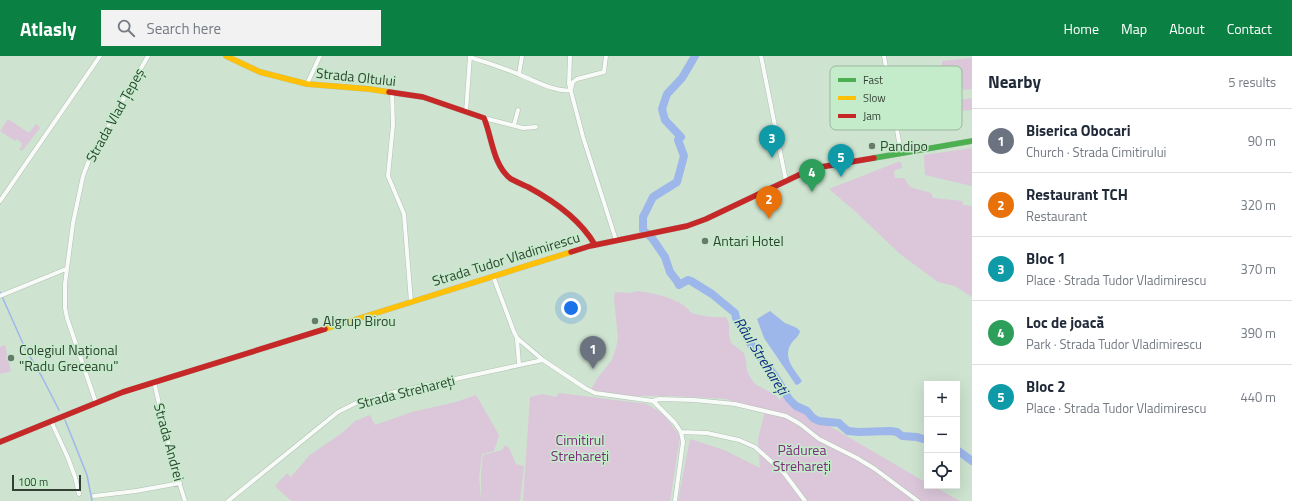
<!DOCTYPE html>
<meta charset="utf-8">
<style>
:root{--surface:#fff;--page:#f2f2f3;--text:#1f2937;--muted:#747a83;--line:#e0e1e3;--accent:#0b8043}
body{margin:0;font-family:"Titillium Web",sans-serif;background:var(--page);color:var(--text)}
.controls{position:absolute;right:12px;bottom:12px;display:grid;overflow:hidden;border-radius:0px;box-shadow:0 4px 16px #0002}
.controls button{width:36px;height:36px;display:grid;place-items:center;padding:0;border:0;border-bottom:1px solid var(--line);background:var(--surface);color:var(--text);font:20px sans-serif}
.scale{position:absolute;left:12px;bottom:10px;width:69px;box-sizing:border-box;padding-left:4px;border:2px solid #324134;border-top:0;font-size:11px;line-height:14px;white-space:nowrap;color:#324134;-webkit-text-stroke:3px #c5ecca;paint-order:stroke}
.you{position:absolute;left:571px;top:252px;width:14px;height:14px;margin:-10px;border:3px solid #fff;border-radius:50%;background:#1a73e8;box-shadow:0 0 0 6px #1a73e833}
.badge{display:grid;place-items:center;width:26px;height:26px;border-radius:50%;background:var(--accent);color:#fff;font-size:13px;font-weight:700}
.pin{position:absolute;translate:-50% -33px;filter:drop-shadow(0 1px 2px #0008)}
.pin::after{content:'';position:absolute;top:21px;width:14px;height:12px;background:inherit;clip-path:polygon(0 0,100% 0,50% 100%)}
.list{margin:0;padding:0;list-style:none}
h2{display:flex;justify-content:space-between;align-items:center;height:52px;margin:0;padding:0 16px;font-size:17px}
h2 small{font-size:13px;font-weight:400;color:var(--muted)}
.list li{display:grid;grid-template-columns:26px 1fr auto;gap:12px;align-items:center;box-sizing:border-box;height:64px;padding:0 16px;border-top:1px solid var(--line)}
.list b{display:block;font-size:15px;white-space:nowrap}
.list p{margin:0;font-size:13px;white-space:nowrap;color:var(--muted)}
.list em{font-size:13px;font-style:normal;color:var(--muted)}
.icon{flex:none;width:22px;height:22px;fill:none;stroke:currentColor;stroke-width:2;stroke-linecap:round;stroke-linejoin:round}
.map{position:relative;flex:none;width:972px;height:445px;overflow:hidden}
header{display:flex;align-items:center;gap:24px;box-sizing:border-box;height:56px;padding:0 20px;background:var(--accent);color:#fff}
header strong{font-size:19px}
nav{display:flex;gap:22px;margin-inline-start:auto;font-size:14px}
.search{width:280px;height:36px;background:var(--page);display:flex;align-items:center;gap:10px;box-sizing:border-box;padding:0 14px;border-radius:0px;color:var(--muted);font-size:15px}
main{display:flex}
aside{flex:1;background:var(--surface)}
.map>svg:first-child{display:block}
</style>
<header>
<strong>Atlasly</strong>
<div class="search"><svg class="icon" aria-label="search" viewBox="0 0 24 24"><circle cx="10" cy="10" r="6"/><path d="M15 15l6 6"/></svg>Search here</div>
<nav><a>Home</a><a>Map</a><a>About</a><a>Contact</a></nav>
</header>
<main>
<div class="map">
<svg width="972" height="445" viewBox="0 0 972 445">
<rect width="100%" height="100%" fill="#cee3d0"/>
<path fill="#dbc6da" d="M972,2v31l-9,1v-3l-15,1 -1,-13 -5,1v-15z
M955,41h4l1,3 12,-2v12l-12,1v12h-3z
M8,63l21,14 7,-9 4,4 -18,23 -3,-2 3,-3 -1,-1 1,-2 -5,-4 -2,2 -15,-10z
M972,92v38l-47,-11 -1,-20z
M898,106h3l1,6 -7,2 -1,2 1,6h9l6,9 21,6 2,5 29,3 1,4 9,1v91l-17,-11 -17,-4 -38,-28 -43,-41 -28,-24z
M638,235c15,2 45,8 53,22 12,3 22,5 35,4l3,7v11l2,8 13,10 2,8 1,10 3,6 5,7 22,12 2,4 7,-6 23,20 118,69v3c11,0 23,11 34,15h-283l12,-62 34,11 36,18 -2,-29 7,-28 -30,-7 -8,-5 -56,-3h-51l-30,-5 7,-12 15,-19 4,-12 2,-10 -4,-40 1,-6 15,1z
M5,289l6,26 -11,3v-27z
M559,337l88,11 16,10 17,22 -10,65h-147l7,-104 12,-3 14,3z
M476,339l23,40 -5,16 -12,3 -3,23 2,24h-190l-16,-15 12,-13 4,4 19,-22 32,-22 13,-12 15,-6 5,10 37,-13 44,-10z
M505,389l4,3 7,16 8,2 -4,35h-39v-26l2,-20 19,-5z"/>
<path fill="#9db7eb" d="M770,255l15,12 12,5 3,3c-1,5 -4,7 -7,10 -12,15 0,27 9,40l-3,3 -3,1 -32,-47 -7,-19z"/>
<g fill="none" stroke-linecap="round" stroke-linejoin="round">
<path stroke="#9db7eb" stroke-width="1.5" d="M0,236l25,56 17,29 17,33
M65,364l22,55 5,26"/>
<path stroke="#9db7eb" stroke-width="8" d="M695,0l-13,22 -15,16 -5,15 3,11 16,17 -3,3 6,16 -7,26 -24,15 -10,20v13l9,8 13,19 5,15 7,9 2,4 9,-5 3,1 21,13 23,19 1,5 14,25 25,33 14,23 7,7 11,5 6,7 6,3 20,2 3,3 6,5 11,1 31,-1 7,1 5,4 15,1 6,2h4
M957,394l15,11"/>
<g stroke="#b1c1b3" stroke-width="5">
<path id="street" d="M570,0l-1,28 14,53 33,103
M761,0l25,125
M884,0l17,97
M470,1c17,6 34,11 50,18 14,5 36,18 51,15
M519,18l3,-18
M307,28l13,-28
M571,34l2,-8 4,-3 27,-7 2,-16
M392,36l1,33 -5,51 16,38 7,88
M466,56l4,-56
M484,62l39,10 13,-1
M514,69l4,-15
M0,145l100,-145
M493,220l21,56 3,6 26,22 42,28 10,5 58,8 22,22 6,9 2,10 -8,59
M0,240l66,-27
M517,283l2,25
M154,326l19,81 12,38
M653,345l6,-2 35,1 41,4 51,12 14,8 19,15 38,19 18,11 43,32
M96,347l-29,-85 -2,-10v-24l8,-61 10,-47 6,-16 59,-104
M51,365l17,37 7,19 4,17
M681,376l26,1 32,7 16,7 29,26 21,28
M94,440l42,-5 44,-8
M228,445l110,-89 18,-9 39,-11 148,-32"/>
</g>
<g stroke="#b1c1b3" stroke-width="6">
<path id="fast" d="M874,102l98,-17"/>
</g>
<g stroke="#b1c1b3" stroke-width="6">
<path id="slow" d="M226,0l34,16 47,12 62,5 20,3
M325,273l246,-77"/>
</g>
<g stroke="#b1c1b3" stroke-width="6">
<path id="jam" d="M389,36l34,5 61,21c8,19 9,48 27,61 6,3 12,6 17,8 26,14 52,32 67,58
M571,196l19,-6 97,-20 19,-7 97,-46 18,-6 53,-9
M0,386l123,-50 202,-63"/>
</g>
<use href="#street" stroke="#f8fbf8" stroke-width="4"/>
<use href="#fast" stroke="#4caf50" stroke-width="5.5"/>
<use href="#slow" stroke="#ffc107" stroke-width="5.5"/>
<use href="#jam" stroke="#c62828" stroke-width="5.5"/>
</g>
<g fill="#697a6b" stroke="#c5ecca" stroke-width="1.5">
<circle cx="872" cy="90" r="4"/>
<circle cx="705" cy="185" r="4"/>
<circle cx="315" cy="265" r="4"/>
<circle cx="11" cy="302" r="4"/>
</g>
<g text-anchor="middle" stroke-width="3" stroke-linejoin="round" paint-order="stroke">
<g font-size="14" fill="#324134" stroke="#c5ecca">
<text transform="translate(356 21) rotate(6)" y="5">Strada Oltului</text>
<text transform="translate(115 59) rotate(-61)" y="5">Strada Vlad Țepeș</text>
<text transform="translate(506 203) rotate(-17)" y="5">Strada Tudor Vladimirescu</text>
<text transform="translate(406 336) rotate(-14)" y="5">Strada Strehareți</text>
<text transform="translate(169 386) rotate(75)" y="5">Strada Andrei</text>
</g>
<g font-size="14" fill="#324134" stroke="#c5ecca" text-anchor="start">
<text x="880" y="95">Pandipo</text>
<text x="713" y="190">Antari Hotel</text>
<text x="323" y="270">Algrup Birou</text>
<text x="19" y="299">Colegiul Național<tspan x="19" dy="16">"Radu Greceanu"</tspan></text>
</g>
<g font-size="14" fill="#7f2b7d" stroke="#c5ecca">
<text x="580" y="389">Cimitirul<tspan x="580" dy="16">Strehareți</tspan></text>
<text x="802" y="399">Pădurea<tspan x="802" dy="16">Strehareți</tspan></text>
</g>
<g font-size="15" font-style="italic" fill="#192885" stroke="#c5ecca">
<text transform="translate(761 300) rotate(58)" y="5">Râul Strehareți</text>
</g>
</g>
<rect x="830" y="10" width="132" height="64" rx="6" fill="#c5ecca" stroke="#99b99d" stroke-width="1"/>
<rect x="838" y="22" width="18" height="4" fill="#4caf50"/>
<rect x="838" y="40" width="18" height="4" fill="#ffc107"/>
<rect x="838" y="58" width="18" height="4" fill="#c62828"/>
<g font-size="11" fill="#324134">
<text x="863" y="28">Fast</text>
<text x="863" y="46">Slow</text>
<text x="863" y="64">Jam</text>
</g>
</svg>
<div class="controls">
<button>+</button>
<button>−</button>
<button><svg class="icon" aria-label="locate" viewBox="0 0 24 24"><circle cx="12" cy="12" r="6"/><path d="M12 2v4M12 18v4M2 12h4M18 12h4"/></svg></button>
</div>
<div class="scale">100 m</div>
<div class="you"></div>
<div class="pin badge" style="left:593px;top:313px;background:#6b7280">1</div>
<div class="pin badge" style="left:769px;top:163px;background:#e8710a">2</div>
<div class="pin badge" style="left:772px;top:102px;background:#0f9aa8">3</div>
<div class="pin badge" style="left:812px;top:136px;background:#2e9e5b">4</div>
<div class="pin badge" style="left:841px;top:121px;background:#0f9aa8">5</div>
</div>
<aside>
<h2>Nearby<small>5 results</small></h2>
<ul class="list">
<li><span class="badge" style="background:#6b7280">1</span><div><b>Biserica Obocari</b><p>Church · Strada Cimitirului</p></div><em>90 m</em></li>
<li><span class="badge" style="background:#e8710a">2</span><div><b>Restaurant TCH</b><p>Restaurant</p></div><em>320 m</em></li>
<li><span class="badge" style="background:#0f9aa8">3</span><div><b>Bloc 1</b><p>Place · Strada Tudor Vladimirescu</p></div><em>370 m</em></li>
<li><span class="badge" style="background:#2e9e5b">4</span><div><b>Loc de joacă</b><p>Park · Strada Tudor Vladimirescu</p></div><em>390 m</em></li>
<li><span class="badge" style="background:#0f9aa8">5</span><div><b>Bloc 2</b><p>Place · Strada Tudor Vladimirescu</p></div><em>440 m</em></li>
</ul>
</aside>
</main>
